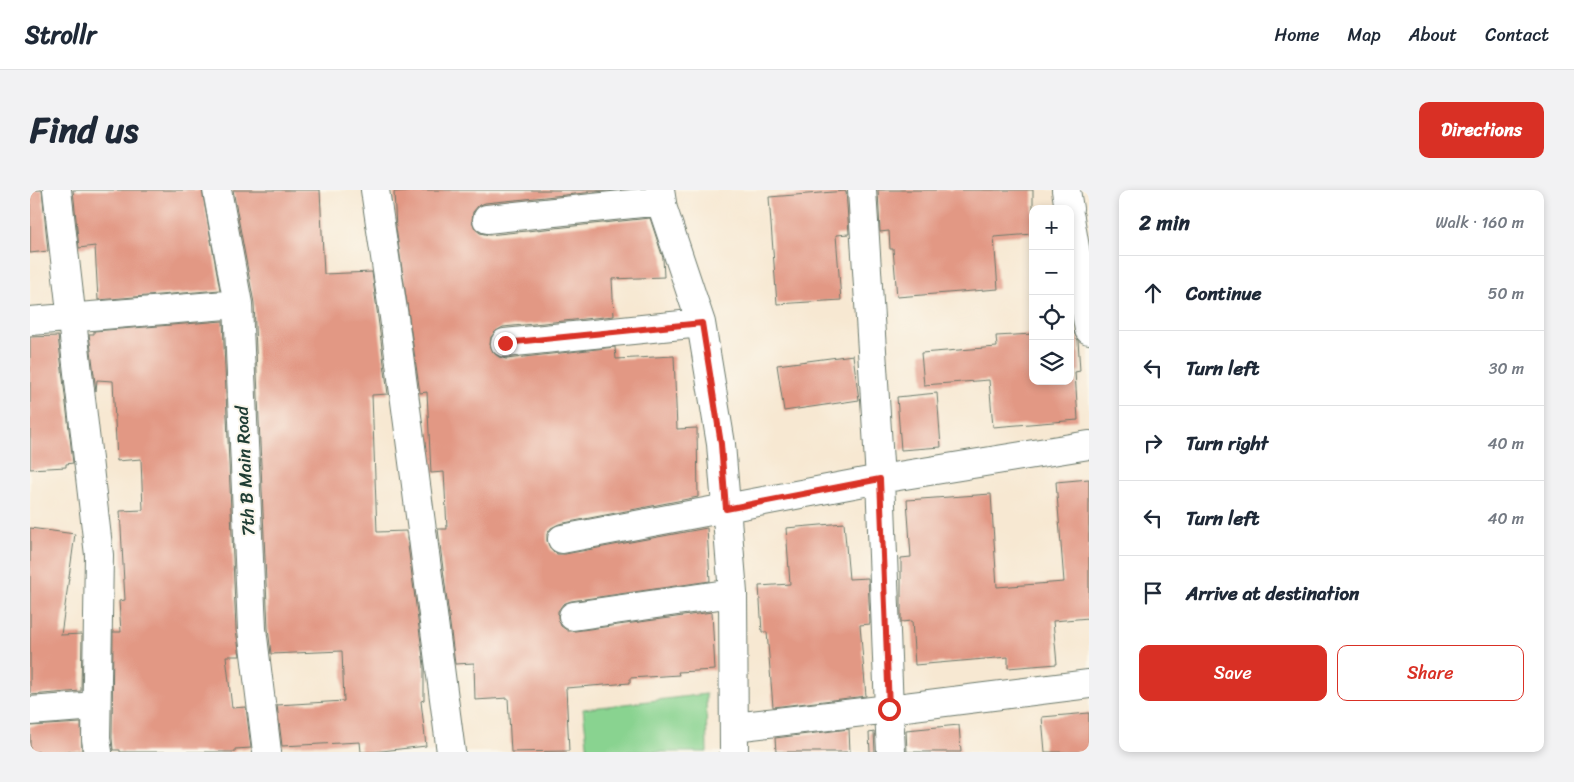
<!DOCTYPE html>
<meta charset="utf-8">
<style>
:root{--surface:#fff;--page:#f2f2f3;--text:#1f2937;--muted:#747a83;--line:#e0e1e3;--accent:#d93025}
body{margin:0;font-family:Sriracha,sans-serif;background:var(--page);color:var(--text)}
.controls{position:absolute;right:15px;top:15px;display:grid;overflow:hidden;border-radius:10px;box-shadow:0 2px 8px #0003}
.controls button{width:45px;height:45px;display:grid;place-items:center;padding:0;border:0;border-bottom:1px solid var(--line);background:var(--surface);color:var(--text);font:25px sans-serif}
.stop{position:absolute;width:15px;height:15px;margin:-11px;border:4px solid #d93025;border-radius:50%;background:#fff}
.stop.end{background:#d93025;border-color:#fff;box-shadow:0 1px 5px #0008}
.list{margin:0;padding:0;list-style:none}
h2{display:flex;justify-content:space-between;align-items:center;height:65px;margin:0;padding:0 20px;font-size:21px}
h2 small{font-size:16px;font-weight:400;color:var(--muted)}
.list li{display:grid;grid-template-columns:32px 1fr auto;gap:15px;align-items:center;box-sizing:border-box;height:75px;padding:0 20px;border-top:1px solid var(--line)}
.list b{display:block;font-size:19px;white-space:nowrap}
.list em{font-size:16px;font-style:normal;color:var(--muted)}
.actions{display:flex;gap:10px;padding:15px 20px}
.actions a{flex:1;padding:11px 0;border:1px solid var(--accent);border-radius:10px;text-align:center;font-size:18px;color:var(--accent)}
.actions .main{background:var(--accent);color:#fff}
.icon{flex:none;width:28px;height:28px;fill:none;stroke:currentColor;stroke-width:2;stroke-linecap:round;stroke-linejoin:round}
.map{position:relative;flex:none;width:1059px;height:562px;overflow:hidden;border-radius:10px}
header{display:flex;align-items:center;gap:30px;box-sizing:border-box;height:70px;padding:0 25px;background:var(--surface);border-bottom:1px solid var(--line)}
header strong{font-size:24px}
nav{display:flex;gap:28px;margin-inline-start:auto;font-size:18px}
.intro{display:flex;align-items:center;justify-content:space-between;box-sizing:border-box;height:120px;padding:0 30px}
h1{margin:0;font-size:35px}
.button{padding:12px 22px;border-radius:10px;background:var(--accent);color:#fff;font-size:18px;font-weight:700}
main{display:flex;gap:30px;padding:0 30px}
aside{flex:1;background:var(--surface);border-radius:10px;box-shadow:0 2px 8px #0003}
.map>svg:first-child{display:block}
</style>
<header>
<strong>Strollr</strong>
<nav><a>Home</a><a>Map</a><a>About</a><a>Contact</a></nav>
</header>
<div class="intro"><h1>Find us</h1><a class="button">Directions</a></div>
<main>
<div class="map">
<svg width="1059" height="562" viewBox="0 0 1059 562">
<rect width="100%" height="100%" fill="#fbf7ec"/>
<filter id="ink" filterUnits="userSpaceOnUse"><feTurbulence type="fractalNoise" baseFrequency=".02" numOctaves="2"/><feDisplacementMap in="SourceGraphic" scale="10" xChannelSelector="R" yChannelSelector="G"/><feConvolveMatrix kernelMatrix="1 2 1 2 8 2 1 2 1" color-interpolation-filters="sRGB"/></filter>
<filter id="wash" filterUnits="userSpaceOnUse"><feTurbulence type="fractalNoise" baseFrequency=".0096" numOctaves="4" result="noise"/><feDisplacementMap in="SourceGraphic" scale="20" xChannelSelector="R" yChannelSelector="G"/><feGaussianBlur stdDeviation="1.12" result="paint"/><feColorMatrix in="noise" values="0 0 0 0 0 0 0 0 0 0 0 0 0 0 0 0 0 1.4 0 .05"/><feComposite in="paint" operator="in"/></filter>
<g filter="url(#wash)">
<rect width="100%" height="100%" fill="#f7e8d2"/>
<path fill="#89d390" stroke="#548862" d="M676,504l1,58h-119l-5,-43z"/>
<g id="blocks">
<path fill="#e29884" d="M0,0h12l6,61 -18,2z
M43,0h129l18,100 -122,10 -3,-54 -16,2z
M203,0h87l4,84 48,-2 16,122 -16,1 5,137 29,-1 18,134v35l-3,1 5,45 -53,6h-12l-1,-10 -78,4 -5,-41 67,-4 -2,-50 -71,3 -3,-26 -14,-325z
M395,0h190l-130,13 -7,3 -5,6 -1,9 3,8 5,4 9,2 161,-17 13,40 1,19 -52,2 2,37 -111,11 -7,4 -5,6 -1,8 3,7 6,5 7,2 109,-12 1,12 58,-3 3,73 20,-1 1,69 -139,27 -8,4 -4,6v7l4,9 6,4h8l142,-26 3,53 -139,20 -8,3 -5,7v7l3,8 7,5h7l137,-19 3,58 -37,2 1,3 -49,3v5l-64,5 3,63 -58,1 -3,-54 -33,2 -1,-37 -19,1 -17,-135h9l-3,-57 -13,1 -4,-81 -7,1 -24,-165 -2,-36z
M848,0h155v44l-39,3 4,52 -101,8 -4,-48h-3l-1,-18 -9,1z
M816,1l3,43 -13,1 5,65 -64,4 -8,-107z
M193,131l13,309 4,26h-14l6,52 14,-1 5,41 -16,1v3h-115v-2h-7l-1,-12 1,-106h8l-2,-31 6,-1 -5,-89 23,-1 -2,-51 -24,2 -4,-80 -16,-1 -1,11 -7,-57h5v-3z
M1040,141h3l5,9 2,31 -5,1 3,48 -85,7 -4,-47 -65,5 -3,-32 76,-6 -1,-11 37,-2v47h37z
M28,146l15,127 -7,1v3l-36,2v-132z
M823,165l6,45 -75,11 -7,-46z
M907,203l4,54 -40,3 -4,-53z
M1059,289v139l-36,3 4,43 -49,4v-11l-93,8 -3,-44 -11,1v-64l10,-1 -4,-57 84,-6 6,93 67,-5 -8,-100z
M814,333l5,56 19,-1 2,46 -10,1 6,71 -93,11 -6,-75h-5l-3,-46 31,-2 -4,-56z
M0,338l45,6 -14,101 21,-1 -1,57 -51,4z
M1059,523v39h-44l-3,-35z
M51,533l1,28 -52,1v-26z
M929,535l2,27h-54l-1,-22z
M819,539l1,23h-74l-1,-14z
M844,542l1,20h-5l-1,-19z"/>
</g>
</g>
<g filter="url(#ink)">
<use href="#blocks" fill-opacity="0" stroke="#6b796b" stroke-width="1"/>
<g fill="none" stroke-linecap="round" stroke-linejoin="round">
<g stroke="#6b796b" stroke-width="30">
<path id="minor" d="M27,0l42,365 -3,184 2,13
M187,0l21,114 14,325 15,123
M345,0l19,127 57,435
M630,0l3,19 38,114 20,121 12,149 1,159
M1036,0l3,19
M1040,28l19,112
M457,29l174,-18
M0,131l208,-17
M475,153l196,-20
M532,349l318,-60 209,-34
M543,426l160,-23
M0,521l66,-5
M704,537l155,-18 -9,-230 -18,-289
M861,562l-2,-43 200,-25"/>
</g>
<use href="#minor" stroke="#fff" stroke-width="28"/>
</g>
</g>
<g fill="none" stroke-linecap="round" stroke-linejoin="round" filter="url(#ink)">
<path stroke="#d93025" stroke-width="6" d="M475,153l197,-20 19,121 5,65 154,-30 9,230"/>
</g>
<g text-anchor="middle" stroke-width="4" stroke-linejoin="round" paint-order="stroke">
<g font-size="18" fill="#1f3d34" stroke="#fbf7ec">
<text transform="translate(215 281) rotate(-93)" y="6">7th B Main Road</text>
</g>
</g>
</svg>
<div class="controls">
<button>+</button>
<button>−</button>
<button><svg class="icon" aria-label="locate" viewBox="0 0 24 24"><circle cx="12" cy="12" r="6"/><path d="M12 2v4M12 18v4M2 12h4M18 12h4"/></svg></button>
<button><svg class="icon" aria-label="layers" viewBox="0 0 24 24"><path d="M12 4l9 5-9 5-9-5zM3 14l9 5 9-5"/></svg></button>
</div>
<div class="stop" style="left:859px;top:519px"></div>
<div class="stop end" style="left:475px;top:153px"></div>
</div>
<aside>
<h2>2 min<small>Walk · 160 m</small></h2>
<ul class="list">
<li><svg class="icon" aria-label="ahead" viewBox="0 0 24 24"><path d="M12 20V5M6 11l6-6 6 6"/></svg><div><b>Continue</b></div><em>50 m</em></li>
<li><svg class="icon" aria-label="left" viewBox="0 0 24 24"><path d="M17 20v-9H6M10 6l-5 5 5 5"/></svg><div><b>Turn left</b></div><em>30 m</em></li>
<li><svg class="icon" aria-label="right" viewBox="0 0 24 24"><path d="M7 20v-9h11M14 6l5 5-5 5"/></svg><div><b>Turn right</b></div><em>40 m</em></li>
<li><svg class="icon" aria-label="left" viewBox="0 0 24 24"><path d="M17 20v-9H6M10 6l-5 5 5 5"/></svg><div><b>Turn left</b></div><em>40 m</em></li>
<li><svg class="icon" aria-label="arrive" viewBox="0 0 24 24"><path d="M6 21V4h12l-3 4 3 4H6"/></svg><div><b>Arrive at destination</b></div></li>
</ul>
<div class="actions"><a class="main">Save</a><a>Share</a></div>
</aside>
</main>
